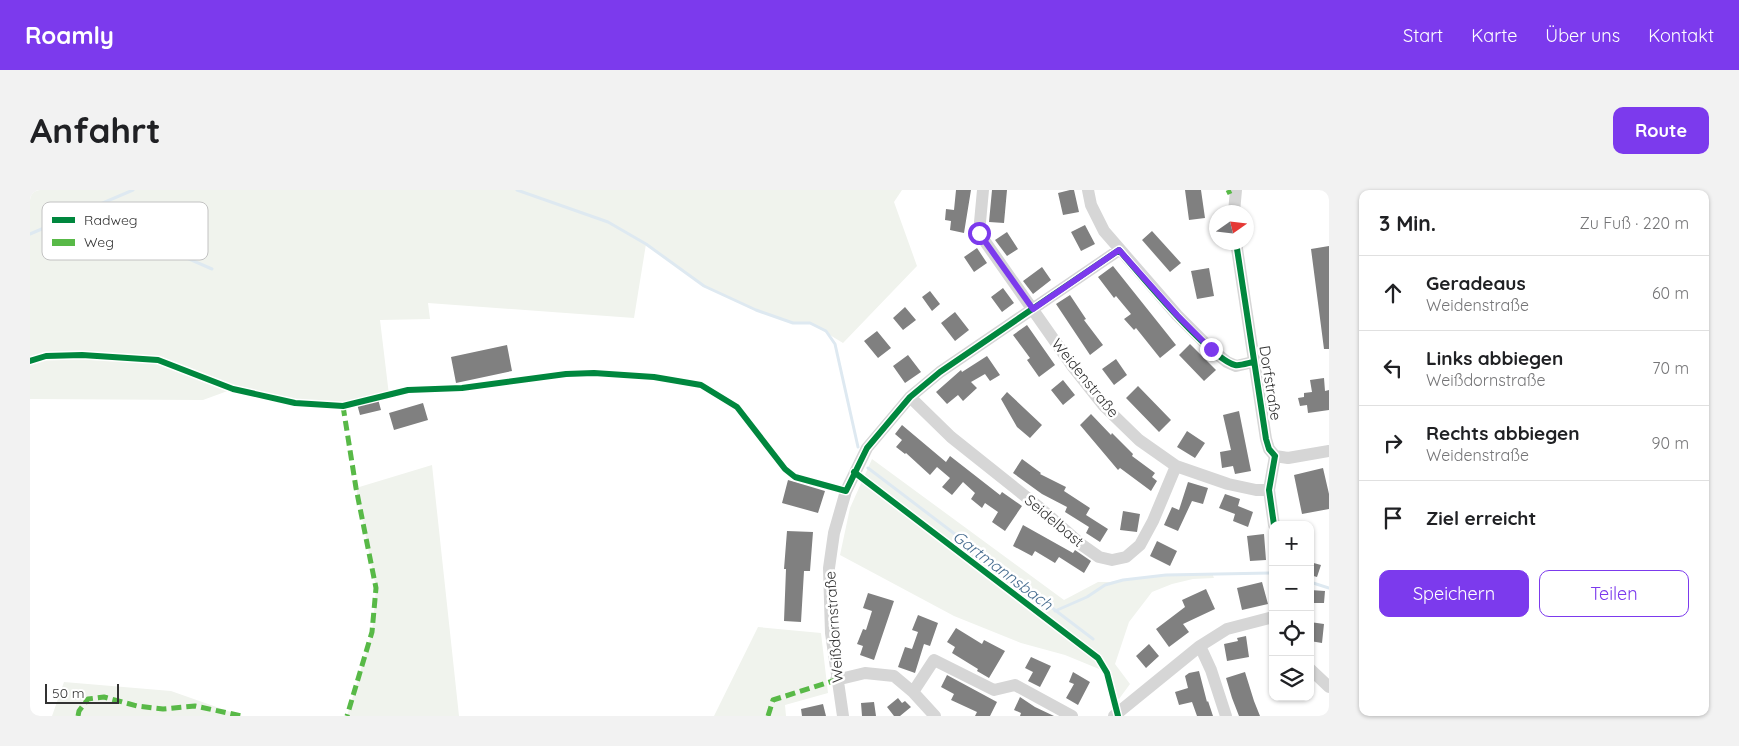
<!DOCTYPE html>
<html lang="de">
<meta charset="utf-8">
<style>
:root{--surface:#fff;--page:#f2f2f2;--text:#202124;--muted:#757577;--line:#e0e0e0;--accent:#7c3aed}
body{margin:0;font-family:Quicksand,sans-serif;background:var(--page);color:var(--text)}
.controls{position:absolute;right:15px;bottom:15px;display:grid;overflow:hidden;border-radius:10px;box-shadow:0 1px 4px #0004}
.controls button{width:45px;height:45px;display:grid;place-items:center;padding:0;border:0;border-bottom:1px solid var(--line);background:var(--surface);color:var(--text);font:25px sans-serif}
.compass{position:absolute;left:1179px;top:15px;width:45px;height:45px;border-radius:50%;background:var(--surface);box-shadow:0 1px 4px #0004;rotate:76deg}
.scale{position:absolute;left:15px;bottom:12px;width:74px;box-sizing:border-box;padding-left:5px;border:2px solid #323232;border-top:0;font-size:14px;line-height:18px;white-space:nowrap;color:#323232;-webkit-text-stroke:4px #fff;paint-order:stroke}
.stop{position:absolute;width:15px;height:15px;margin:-11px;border:4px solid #7c3aed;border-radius:50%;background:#fff}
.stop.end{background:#7c3aed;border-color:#fff;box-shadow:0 1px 5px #0008}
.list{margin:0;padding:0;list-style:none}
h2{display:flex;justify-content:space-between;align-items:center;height:65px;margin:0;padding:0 20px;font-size:21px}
h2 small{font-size:16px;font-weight:400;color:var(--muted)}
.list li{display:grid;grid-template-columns:32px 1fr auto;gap:15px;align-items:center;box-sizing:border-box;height:75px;padding:0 20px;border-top:1px solid var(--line)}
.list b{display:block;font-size:19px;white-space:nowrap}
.list p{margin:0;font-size:16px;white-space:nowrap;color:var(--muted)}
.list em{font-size:16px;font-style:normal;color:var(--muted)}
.actions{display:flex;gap:10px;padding:15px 20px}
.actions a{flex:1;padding:11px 0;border:1px solid var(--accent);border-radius:10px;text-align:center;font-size:18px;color:var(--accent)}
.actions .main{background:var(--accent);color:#fff}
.icon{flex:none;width:28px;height:28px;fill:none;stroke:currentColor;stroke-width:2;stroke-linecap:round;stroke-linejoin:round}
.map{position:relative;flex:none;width:1299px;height:526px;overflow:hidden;border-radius:10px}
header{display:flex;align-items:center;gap:30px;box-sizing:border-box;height:70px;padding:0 25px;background:var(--accent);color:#fff}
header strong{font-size:24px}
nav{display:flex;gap:28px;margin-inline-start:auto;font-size:18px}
.intro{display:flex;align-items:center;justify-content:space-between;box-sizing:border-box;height:120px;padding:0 30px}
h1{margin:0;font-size:35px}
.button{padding:12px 22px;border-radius:10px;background:var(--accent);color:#fff;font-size:18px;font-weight:700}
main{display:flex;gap:30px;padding:0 30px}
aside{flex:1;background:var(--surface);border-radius:10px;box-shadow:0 1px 4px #0004}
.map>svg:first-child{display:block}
</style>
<header>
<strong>Roamly</strong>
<nav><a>Start</a><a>Karte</a><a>Über uns</a><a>Kontakt</a></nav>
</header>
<div class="intro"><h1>Anfahrt</h1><a class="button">Route</a></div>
<main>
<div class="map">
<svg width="1299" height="526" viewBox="0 0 1299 526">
<rect width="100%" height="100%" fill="#fff"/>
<path fill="#f0f3ed" d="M8,0h864l-8,12 23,64 -74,77 -33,-20h-17l-37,-13 -52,-24 -58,-42 -12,74 -206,-15 2,16 -50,1 9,75 -46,11 -48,-3 -62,-14 -30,11 -173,-1v-207z
M842,269l192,141 34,-18h12l56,-6 46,-3 2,5 -21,1 -21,5 -20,8 -23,30 -14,42 15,20 -11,15 -8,-7 -7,-21 -39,-16 -44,-12 -67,-27 -114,-61 10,-47z
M402,275l27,251h-112l25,-84 4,-44 -20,-100z
M728,437l63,6 7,60 -43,12 1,11h-72z
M34,492l107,9 71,25h-190z"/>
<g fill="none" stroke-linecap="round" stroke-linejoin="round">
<path stroke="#dee9f1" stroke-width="3" d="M487,0l91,32 38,22 58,42 52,24 37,13h17l16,8 9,13 23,103
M51,22l131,57
M0,44l103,-44
M838,278l225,171
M1280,392l19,6
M1025,421l32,-14 18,-12 18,-5 43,-5 104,-2"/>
</g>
<path fill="#808080" d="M926,0h15l-7,43 -14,-3 1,-9 -6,-1 1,-11 8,1z
M962,0h15l-3,33 -15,-1z
M1040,0h4l5,22 -16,3 -5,-22z
M1155,0h16l4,28 -16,2z
M1055,35l10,19 -14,7 -10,-19z
M1122,41l29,32 -11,9 -28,-32z
M977,42l11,17 -11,7 -12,-16z
M1299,56v103h-5l-13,-100z
M947,58l10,15 -13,9 -10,-15z
M1083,76l63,79 -16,13 -24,-30 -2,2 -10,-11 7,-5 -15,-18 -2,2 -16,-21z
M1012,77l9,13 -18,14 -10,-13z
M1179,78l5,28 -17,3 -6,-28z
M973,98l11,15 -12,9 -11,-15z
M900,101l10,13 -8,7 -10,-14z
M1040,105l16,24 -2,1 19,25 -13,10 -34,-51z
M875,117l11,13 -13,10 -10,-12z
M925,122l14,18 -14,11 -14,-18z
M997,135l28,40 -16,12 -12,-17 3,-2 -17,-23z
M847,141l14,17 -13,10 -14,-17z
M1160,154l26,26 -12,11 -25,-26z
M477,155l5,26 -56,12 -5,-26z
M878,165l13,17 -16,11 -12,-17z
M957,166l13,19 -10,6 -5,-7 -14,8 6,6 -14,13 -5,-6 -11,9 -11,-12 25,-22 1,2z
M1086,169l11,16 -13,10 -12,-16z
M1294,188l1,13 4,-1v20l-21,3 -1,-8 -7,1 -2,-8 6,-1v-4l8,-1 -2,-12z
M1033,190l12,15 -12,10 -12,-15z
M1108,196l33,34 -12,12 -33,-34z
M977,202l35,33 -12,13 -13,-11 -16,-28z
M348,209l3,11 -21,5 -3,-11z
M393,213l5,17 -34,10 -5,-17z
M1209,221l12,60 -16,3 -2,-8 -11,2 -2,-16 11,-2 -8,-35z
M1061,224l20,21 1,-2 21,21 -1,2 23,17 -3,4 5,4 -6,10 -31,-23 -2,2 -38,-45z
M872,235l44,37 4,-6 50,39 2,-3 20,14 -17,25 -13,-9 6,-10 -13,-9 -3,5 -11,-9 4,-6 -12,-11 -11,13 -10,-8 8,-9 -13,-11 -7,8 -24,-22 -1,1 -9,-7 6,-7 -7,-6z
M1157,241l18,12 -10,15 -18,-11z
M992,269l19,14 -1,1 26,13 -2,4 26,17 -4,7 22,14 -8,13 -14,-9 3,-6 -24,-15 2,-5 -25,-13 -29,-21z
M1293,278l6,26v15l-27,5 -8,-39z
M758,290l37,11 -7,22 -36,-10z
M1158,292l20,6 -5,16 -11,-3 -14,30 -14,-6 8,-18 7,3z
M1195,304l15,5 -2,7 15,6 -5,15 -15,-6 2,-7 -16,-6z
M1093,321l17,3 -3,18 -17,-2z
M993,335l50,28 2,-3 16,11 -7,12 -25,-16 -4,6 -20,-12 -3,5 -19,-10z
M757,341l26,1 -3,39h-6l-3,51 -17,-1 2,-52h-2z
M1234,344l2,26 -16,1 -3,-25z
M1127,351l20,10 -7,15 -20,-10z
M1280,372l11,3 -4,12 -7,-2z
M1232,392l6,22 -26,6 -5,-22z
M1176,399l9,20 -32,15 6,8 -20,15 -13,-18 29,-22 -3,-7z
M1280,400l15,1 -1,12h-14z
M838,403l26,8 -20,59 -14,-5 3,-9 -6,-2 6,-15 3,1 6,-19 -9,-3z
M888,425l20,8 -8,23 -6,-2 -9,29 -17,-6 7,-20 7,2 6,-17 -6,-2z
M1280,432l14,2 -2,19 -12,-2z
M926,438l26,16 2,-4 21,11 -16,27 -12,-7 1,-2 -26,-16 3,-6 -8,-5z
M1216,446l3,21 -22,4 -3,-17 14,-3 -1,-3z
M1119,454l10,12 -13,12 -10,-12z
M1001,467l20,9 -11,21 -12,-6 5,-9 -8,-4z
M1169,481l8,31 1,-1 5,15h-16l-5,-14 -13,3 -4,-13 13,-4 -3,-12 4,-3z
M1043,482l17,10 -12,23 -12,-7 8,-14 -5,-2z
M1215,482l9,29 6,15h-21l-7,-18 -6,-20z
M917,485l50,27 -7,14h-15l2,-4 -26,-12 3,-6 -13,-7z
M990,507l15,10 19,9h-34l1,-3 -7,-3z
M868,508l4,5 3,-2 6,6 -11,9h-6l-7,-9z
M844,512l2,14h-14l-1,-13z
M793,514l3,12h-24l-1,-7z"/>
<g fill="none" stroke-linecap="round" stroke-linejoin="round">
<path stroke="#d6d6d6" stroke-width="12" d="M953,0l-4,43 94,134 31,39 35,34 37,26 52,18 28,6h13
M1058,0l3,15 13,26 73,84 34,34 16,13 9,4 17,-4
M1204,22l2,-22
M1206,52l30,197 3,10 6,7
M880,207l41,40 89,71 42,37 17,12 13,3 14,-3 14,-12 13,-24 23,-55
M1245,266l13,2 41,-7
M1244,335l-5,-35 6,-34
M1170,456l11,24 15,46
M1280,479l19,18
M806,490l29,-7 29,3 19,16 22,24
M883,502l21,-32 60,30 21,-5 57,31
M813,526l-12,-83 -2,-65 5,-35 12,-42 21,-43 43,-51 30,-25 179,-122
M1084,526l86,-70 27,-17 46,-12"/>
<path stroke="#58b947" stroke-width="5" stroke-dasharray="10 5" stroke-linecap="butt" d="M1198,0l2,4
M313,216l13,82 20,100 -4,44 -25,84
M48,526l1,-5 9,-12 16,-2 33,9 26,3 32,-3 47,10
M738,526l5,-16 63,-20"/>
<g stroke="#fff" stroke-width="9">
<path id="cycleway" d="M1206,52l30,197 3,10 6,7
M0,171l16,-5 36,-1 76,5 75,29 62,14 48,3 65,-16 54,-2 104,-14 28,-1 60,4 47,8 36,22 48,62 10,8 51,14 21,-43 43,-51 30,-25 179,-122c19,22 92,110 116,115 5,1 13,-2 18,-3
M824,282l244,186 9,15 11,43
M1244,335l-5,-35 6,-34"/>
</g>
<use href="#cycleway" stroke="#00873e" stroke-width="6"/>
</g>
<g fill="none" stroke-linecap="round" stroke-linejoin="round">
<path stroke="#7c3aed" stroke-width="6" d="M949,43l54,76 86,-59 58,65 34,34"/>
</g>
<g text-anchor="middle" stroke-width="5" stroke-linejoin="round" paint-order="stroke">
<g font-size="15" fill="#323232" stroke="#fff">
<text transform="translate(1055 188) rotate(51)" y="5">Weidenstraße</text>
<text transform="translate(1240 193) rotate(81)" y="5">Dorfstraße</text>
<text transform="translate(1024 331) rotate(40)" y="5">Seidelbast</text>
<text transform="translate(804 437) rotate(-94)" y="5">Weißdornstraße</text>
</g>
<g font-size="16" font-style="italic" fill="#466c8f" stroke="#fff">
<text transform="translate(973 380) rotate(37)" y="6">Gartmannsbach</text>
</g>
</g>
<rect x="12" y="12" width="166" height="58" rx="8" fill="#fff" stroke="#c2c2c2" stroke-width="1"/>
<rect x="22" y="27" width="23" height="6" fill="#00873e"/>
<rect x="22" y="49" width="23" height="7" fill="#58b947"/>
<g font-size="14" fill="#323232">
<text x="54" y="35">Radweg</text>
<text x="54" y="57">Weg</text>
</g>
</svg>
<div class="controls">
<button>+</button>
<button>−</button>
<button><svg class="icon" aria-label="locate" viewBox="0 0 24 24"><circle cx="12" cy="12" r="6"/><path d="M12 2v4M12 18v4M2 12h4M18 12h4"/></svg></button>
<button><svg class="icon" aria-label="layers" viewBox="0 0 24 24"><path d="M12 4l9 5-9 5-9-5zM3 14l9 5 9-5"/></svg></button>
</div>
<svg class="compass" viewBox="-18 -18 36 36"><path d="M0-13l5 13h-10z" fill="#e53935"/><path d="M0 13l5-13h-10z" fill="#757577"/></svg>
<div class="scale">50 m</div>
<div class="stop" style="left:949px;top:43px"></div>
<div class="stop end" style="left:1181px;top:159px"></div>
</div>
<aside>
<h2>3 Min.<small>Zu Fuß · 220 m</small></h2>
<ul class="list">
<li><svg class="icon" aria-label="ahead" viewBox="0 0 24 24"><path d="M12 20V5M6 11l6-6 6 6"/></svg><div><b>Geradeaus</b><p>Weidenstraße</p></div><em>60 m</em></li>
<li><svg class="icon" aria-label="left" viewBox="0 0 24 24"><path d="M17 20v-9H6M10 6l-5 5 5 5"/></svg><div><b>Links abbiegen</b><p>Weißdornstraße</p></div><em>70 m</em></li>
<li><svg class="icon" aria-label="right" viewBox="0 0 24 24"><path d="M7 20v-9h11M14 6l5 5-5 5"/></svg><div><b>Rechts abbiegen</b><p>Weidenstraße</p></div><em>90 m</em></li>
<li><svg class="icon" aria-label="arrive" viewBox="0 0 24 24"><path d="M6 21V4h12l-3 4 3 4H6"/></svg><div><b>Ziel erreicht</b></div></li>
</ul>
<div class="actions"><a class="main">Speichern</a><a>Teilen</a></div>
</aside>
</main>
